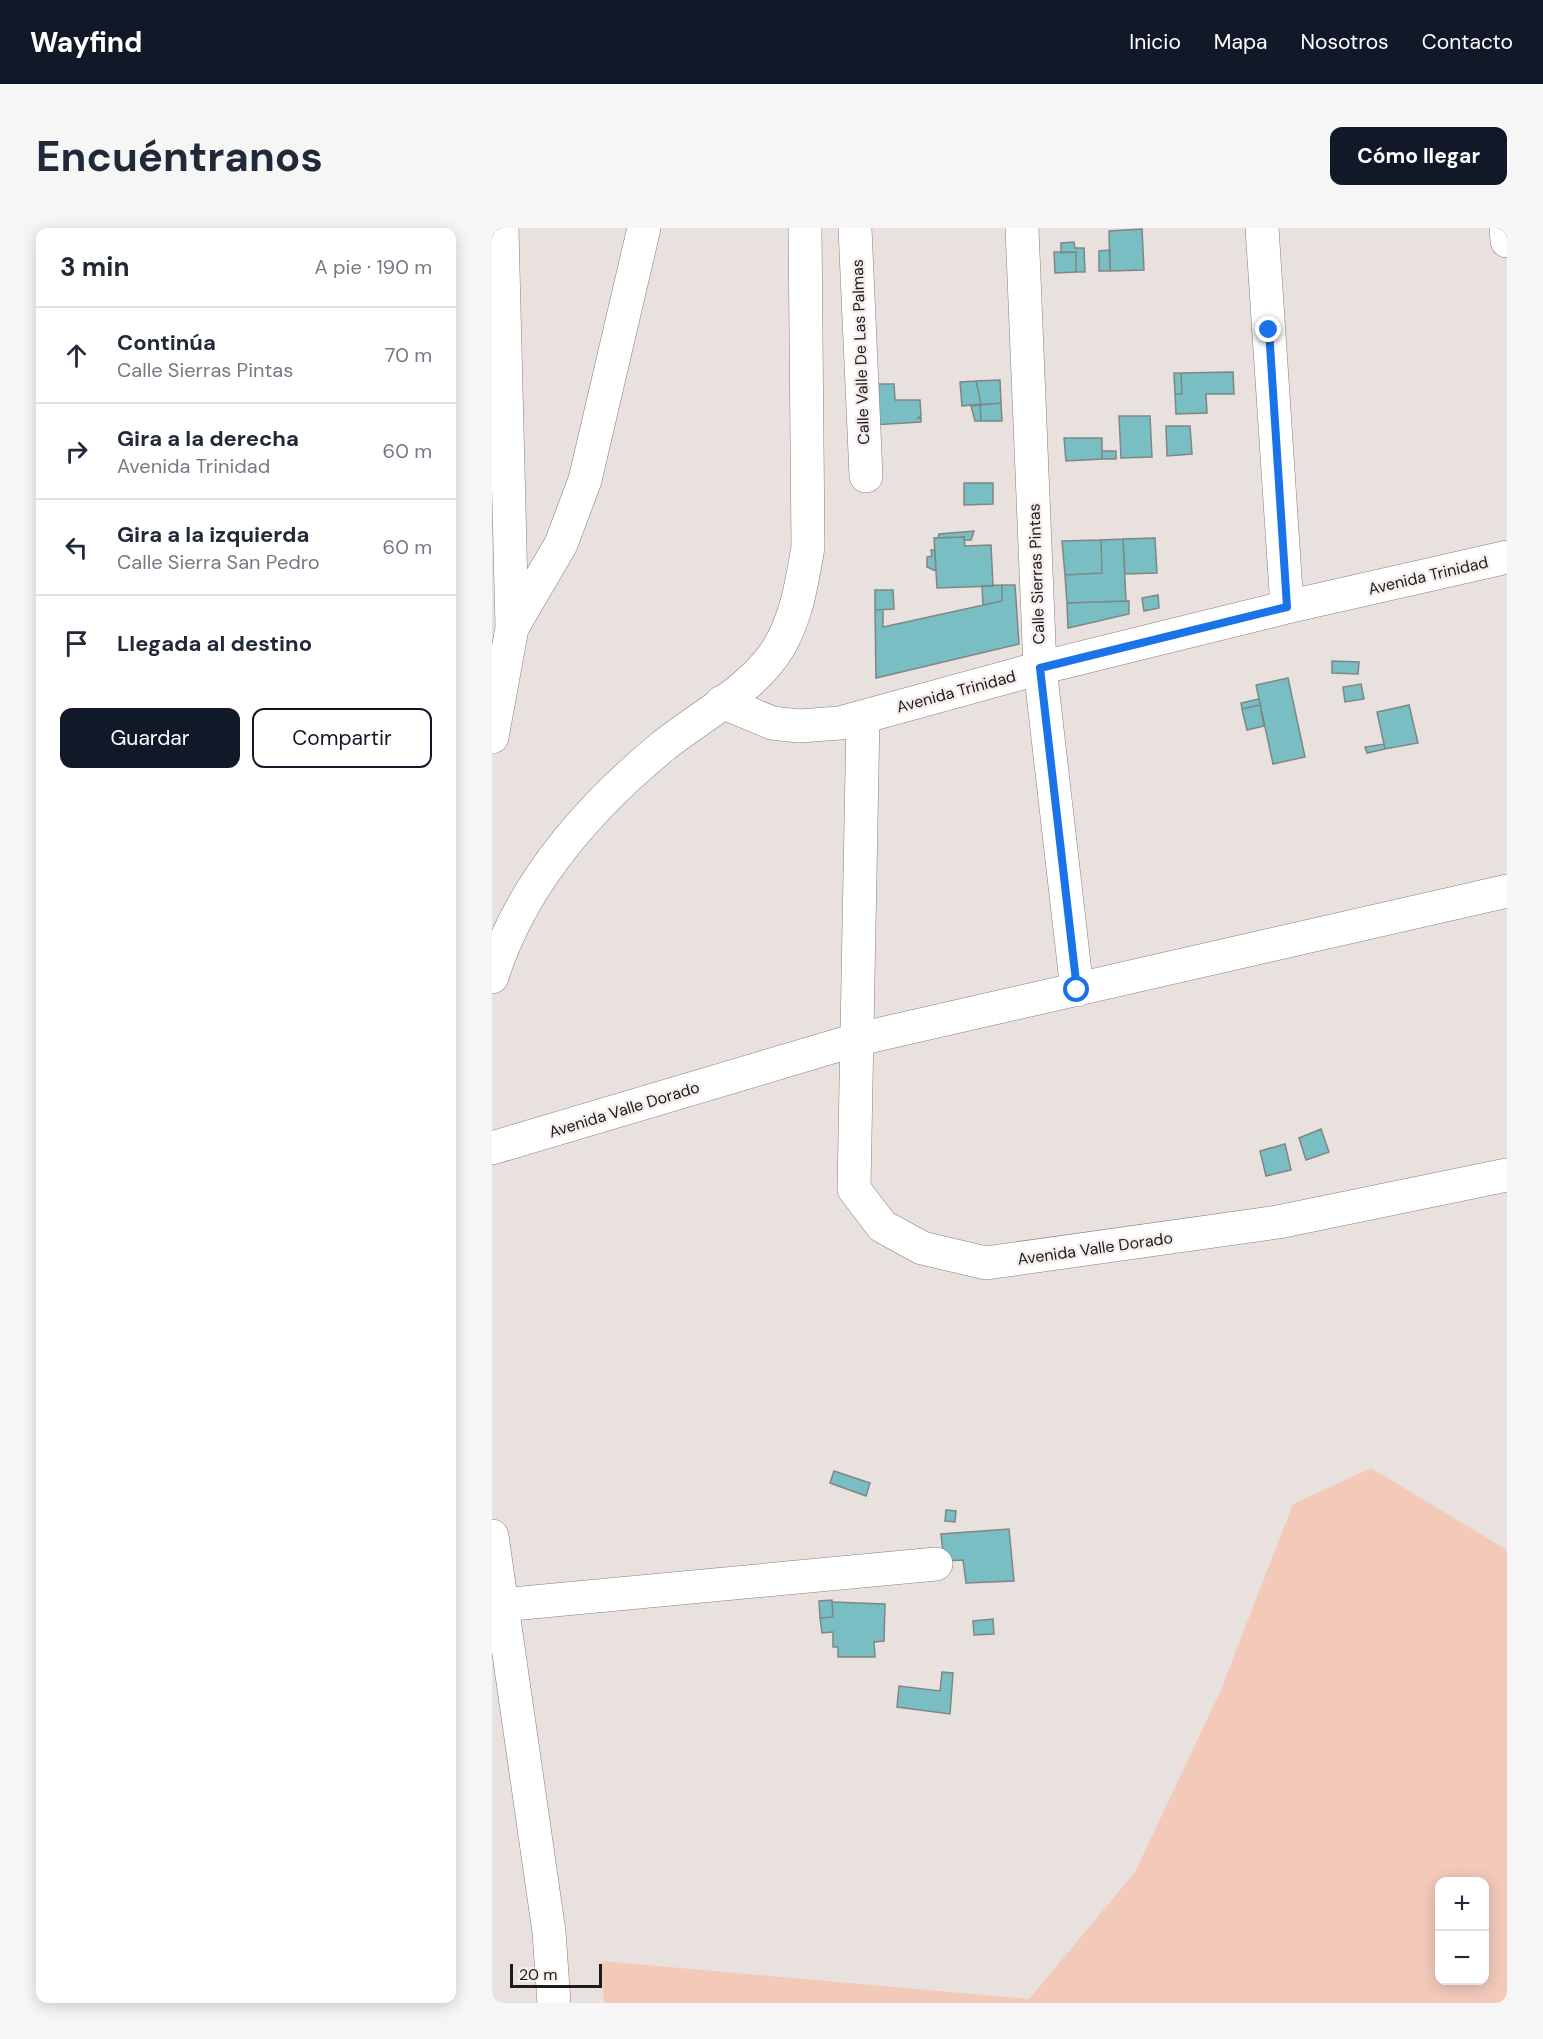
<!DOCTYPE html>
<html lang="es">
<meta charset="utf-8">
<style>
:root{--surface:#fff;--page:#f6f6f7;--text:#1f2937;--muted:#747a83;--line:#e0e1e3;--accent:#111827}
body{margin:0;font-family:"DM Sans",sans-serif;background:var(--page);color:var(--text)}
.controls{position:absolute;right:18px;bottom:18px;display:grid;overflow:hidden;border-radius:12px;box-shadow:0 3px 15px #0003}
.controls button{width:54px;height:54px;display:grid;place-items:center;padding:0;border:0;border-bottom:2px solid var(--line);background:var(--surface);color:var(--text);font:30px sans-serif}
.scale{position:absolute;left:18px;bottom:15px;width:92px;box-sizing:border-box;padding-left:6px;border:3px solid #1d1b1a;border-top:0;font-size:16px;line-height:21px;white-space:nowrap;color:#1d1b1a;-webkit-text-stroke:4px #f5eeeb;paint-order:stroke}
.stop{position:absolute;width:18px;height:18px;margin:-14px;border:4px solid #1a73e8;border-radius:50%;background:#fff}
.stop.end{background:#1a73e8;border-color:#fff;box-shadow:0 2px 6px #0008}
.list{margin:0;padding:0;list-style:none}
h2{display:flex;justify-content:space-between;align-items:center;height:78px;margin:0;padding:0 24px;font-size:26px}
h2 small{font-size:20px;font-weight:400;color:var(--muted)}
.list li{display:grid;grid-template-columns:39px 1fr auto;gap:18px;align-items:center;box-sizing:border-box;height:96px;padding:0 24px;border-top:2px solid var(--line)}
.list b{display:block;font-size:22px;white-space:nowrap}
.list p{margin:0;font-size:20px;white-space:nowrap;color:var(--muted)}
.list em{font-size:20px;font-style:normal;color:var(--muted)}
.actions{display:flex;gap:12px;padding:18px 24px}
.actions a{flex:1;padding:14px 0;border:2px solid var(--accent);border-radius:12px;text-align:center;font-size:21px;color:var(--accent)}
.actions .main{background:var(--accent);color:#fff}
.icon{flex:none;width:33px;height:33px;fill:none;stroke:currentColor;stroke-width:2;stroke-linecap:round;stroke-linejoin:round}
.map{position:relative;flex:none;width:1015px;height:1775px;overflow:hidden;border-radius:12px}
header{display:flex;align-items:center;gap:36px;box-sizing:border-box;height:84px;padding:0 30px;background:var(--accent);color:#fff}
header strong{font-size:28px}
nav{display:flex;gap:33px;margin-inline-start:auto;font-size:21px}
.intro{display:flex;align-items:center;justify-content:space-between;box-sizing:border-box;height:144px;padding:0 36px}
h1{margin:0;font-size:42px}
.button{padding:15px 27px;border-radius:12px;background:var(--accent);color:#fff;font-size:21px;font-weight:700}
main{display:flex;gap:36px;padding:0 36px}
aside{flex:1;background:var(--surface);border-radius:12px;box-shadow:0 3px 15px #0003}
.map>svg:first-child{display:block}
</style>
<header>
<strong>Wayfind</strong>
<nav><a>Inicio</a><a>Mapa</a><a>Nosotros</a><a>Contacto</a></nav>
</header>
<div class="intro"><h1>Encuéntranos</h1><a class="button">Cómo llegar</a></div>
<main>
<aside>
<h2>3 min<small>A pie · 190 m</small></h2>
<ul class="list">
<li><svg class="icon" aria-label="ahead" viewBox="0 0 24 24"><path d="M12 20V5M6 11l6-6 6 6"/></svg><div><b>Continúa</b><p>Calle Sierras Pintas</p></div><em>70 m</em></li>
<li><svg class="icon" aria-label="right" viewBox="0 0 24 24"><path d="M7 20v-9h11M14 6l5 5-5 5"/></svg><div><b>Gira a la derecha</b><p>Avenida Trinidad</p></div><em>60 m</em></li>
<li><svg class="icon" aria-label="left" viewBox="0 0 24 24"><path d="M17 20v-9H6M10 6l-5 5 5 5"/></svg><div><b>Gira a la izquierda</b><p>Calle Sierra San Pedro</p></div><em>60 m</em></li>
<li><svg class="icon" aria-label="arrive" viewBox="0 0 24 24"><path d="M6 21V4h12l-3 4 3 4H6"/></svg><div><b>Llegada al destino</b></div></li>
</ul>
<div class="actions"><a class="main">Guardar</a><a>Compartir</a></div>
</aside>
<div class="map">
<svg width="1015" height="1775" viewBox="0 0 1015 1775">
<rect width="100%" height="100%" fill="#e8e1de"/>
<path fill="#f3caba" fill-rule="evenodd" d="M879,1240l136,82v453h-903l-3,-42 428,38 106,-127 85,-180 73,-188zM948,1654h45v98h-45z"/>
<path fill="#78bec2" stroke="#7f8686" stroke-width="1.5" d="M650,1l2,41 -34,1 -1,-40z
M582,14l1,6h9l1,24h-9v-20l-15,1v-10z
M618,22v21h-11v-20z
M562,24h22v20l-21,1z
M741,144l1,22h-28l1,19 -31,1 -1,-20h7l-1,-21z
M682,145h7l1,21h-7z
M508,152l1,23 -24,2 4,-1 -5,-23z
M484,153l5,23 -19,2 -2,-24z
M380,156h22l1,16h25l1,16 -3,2h3v4l-49,3z
M509,175l1,18h-21l-1,-16z
M488,177l1,16h-6l-4,-15z
M627,188h31l2,41 -31,1z
M674,198h24l2,28 -25,2z
M572,210h38v21l-36,2z
M610,223h14v8h-14z
M472,255h29v21l-29,1z
M482,303l-3,9h-7v-3l-26,1 1,-4z
M472,309l1,9 26,-1 2,41 -56,2 -3,-50z
M663,310l2,35 -32,1 -2,-35z
M631,311l3,62 -59,2 -2,-28 37,-2 -1,-33z
M609,312l1,33 -37,2 -3,-34z
M439,322h4l1,21 -9,-4v-10l5,-1z
M510,357v16l-19,4 -1,-19z
M510,357h13l4,59 -143,34 -1,-68h8v17l119,-26z
M383,362h18l1,19 -19,1z
M666,367l1,13 -15,3 -2,-13z
M637,373v13l-61,14 -1,-25z
M840,433l27,1 -1,12 -26,-1z
M796,450l17,79 -32,7 -17,-79z
M869,456l3,15 -19,3 -2,-15z
M767,471l1,6 -18,4 -1,-6z
M768,477l4,21 -17,4 -5,-21z
M917,477l9,38 -33,6 -8,-37z
M892,516l1,5 -18,4 -2,-6z
M829,901l8,23 -23,8 -7,-22z
M793,916l6,26 -25,6 -6,-25z
M342,1243l36,12 -4,13 -36,-13z
M454,1282l10,1 -1,11 -10,-1z
M517,1301l5,52 -48,2 -3,-23 -19,1 -3,-27z
M340,1372l1,17 -13,1 -1,-17z
M340,1374l53,2 -1,37 -10,1 1,15h-37v-10h-5v-15l-11,1 -2,-15 13,-1z
M501,1391l1,15 -20,1 -1,-14z
M450,1444l11,1 -3,41 -53,-7 2,-21 41,5z"/>
<g fill="none" stroke-linecap="round" stroke-linejoin="round">
<g stroke="#857f7c" stroke-width="34">
<path id="minor" d="M363,0l11,248
M530,0l18,440 37,322
M770,0l25,379
M1014,0l1,13
M20,400l49,-84 24,-64 59,-252
M230,474l50,21 27,3 41,-3 200,-55 247,-61 220,-50
M371,489l-9,472 28,37 40,22 64,15 292,-41 229,-47
M0,509l20,-109 -10,-400
M0,920l367,-109 648,-148
M10,1377l434,-41"/>
</g>
<g stroke="#857f7c" stroke-width="34">
<path id="major" d="M0,749c29,-93 96,-169 170,-230 38,-31 91,-57 117,-100 18,-31 23,-65 29,-100l-3,-319
M0,1308l57,396 5,71"/>
</g>
<use href="#minor" stroke="#fff" stroke-width="33"/>
<use href="#major" stroke="#fff" stroke-width="33"/>
</g>
<g fill="none" stroke-linecap="round" stroke-linejoin="round">
<path stroke="#1a73e8" stroke-width="8" d="M585,762l-37,-322 247,-61 -18,-277"/>
</g>
<g text-anchor="middle" stroke-width="5" stroke-linejoin="round" paint-order="stroke">
<g font-size="16" fill="#1d1b1a" stroke="#f5eeeb">
<text transform="translate(368 124) rotate(-92)" y="6">Calle Valle De Las Palmas</text>
<text transform="translate(544 346) rotate(-92)" y="6">Calle Sierras Pintas</text>
<text transform="translate(936 347) rotate(-13)" y="6">Avenida Trinidad</text>
<text transform="translate(464 463) rotate(-15)" y="6">Avenida Trinidad</text>
<text transform="translate(132 881) rotate(-17)" y="6">Avenida Valle Dorado</text>
<text transform="translate(603 1020) rotate(-8)" y="6">Avenida Valle Dorado</text>
</g>
</g>
</svg>
<div class="controls">
<button>+</button>
<button>−</button>
</div>
<div class="scale">20 m</div>
<div class="stop" style="left:585px;top:762px"></div>
<div class="stop end" style="left:777px;top:102px"></div>
</div>
</main>
